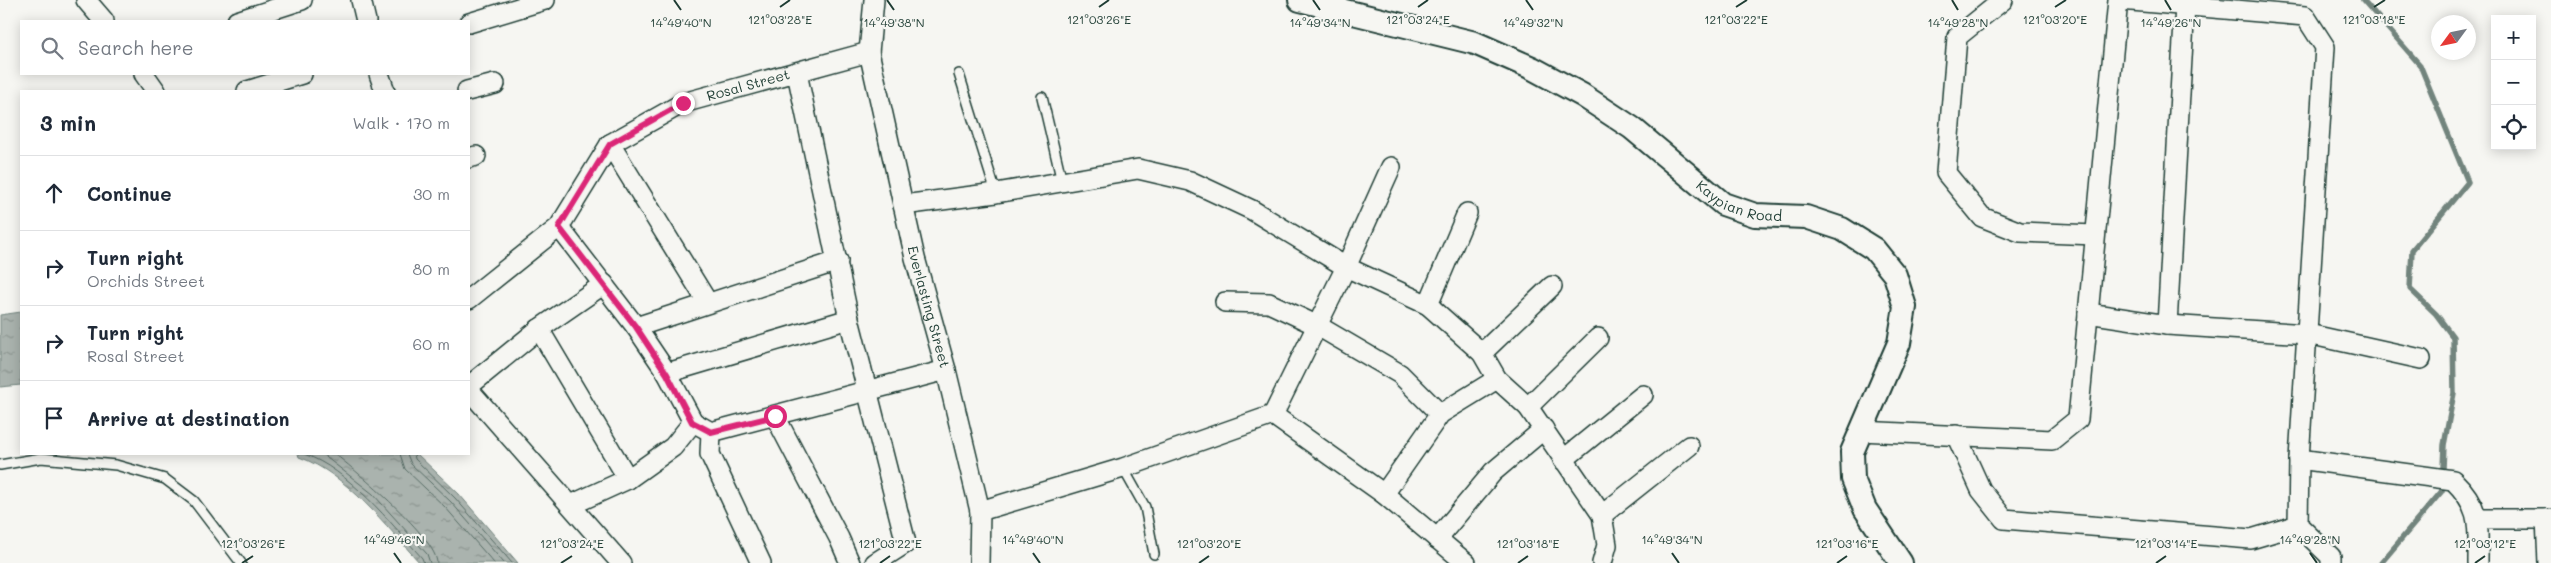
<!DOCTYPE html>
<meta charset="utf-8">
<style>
:root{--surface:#fff;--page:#f6f6f7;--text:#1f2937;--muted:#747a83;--line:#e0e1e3}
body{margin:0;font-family:Mali,sans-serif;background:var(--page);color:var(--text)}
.controls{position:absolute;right:15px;top:15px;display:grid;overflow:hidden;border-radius:0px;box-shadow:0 2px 12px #0003}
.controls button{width:45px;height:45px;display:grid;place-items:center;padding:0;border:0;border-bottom:1px solid var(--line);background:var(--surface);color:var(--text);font:25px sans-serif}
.compass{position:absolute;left:2431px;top:15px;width:45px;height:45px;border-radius:50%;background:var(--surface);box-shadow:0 2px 12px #0003;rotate:237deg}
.stop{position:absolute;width:15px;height:15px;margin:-11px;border:4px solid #db2777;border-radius:50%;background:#fff}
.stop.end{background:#db2777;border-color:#fff;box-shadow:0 1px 5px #0008}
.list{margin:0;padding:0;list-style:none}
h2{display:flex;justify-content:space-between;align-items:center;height:65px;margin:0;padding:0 20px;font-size:21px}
h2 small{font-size:16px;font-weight:400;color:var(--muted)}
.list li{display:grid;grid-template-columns:32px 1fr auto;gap:15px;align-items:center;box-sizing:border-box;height:75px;padding:0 20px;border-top:1px solid var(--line)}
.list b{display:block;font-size:19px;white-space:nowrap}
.list p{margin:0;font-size:16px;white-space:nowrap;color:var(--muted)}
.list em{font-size:16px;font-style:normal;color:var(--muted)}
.icon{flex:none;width:28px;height:28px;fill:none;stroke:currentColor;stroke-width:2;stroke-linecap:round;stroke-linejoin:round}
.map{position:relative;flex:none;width:2551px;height:563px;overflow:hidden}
.search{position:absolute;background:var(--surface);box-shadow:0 2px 12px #0003;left:20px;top:20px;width:450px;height:55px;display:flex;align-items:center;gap:12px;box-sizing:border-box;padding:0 18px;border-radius:0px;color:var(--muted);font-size:19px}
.panel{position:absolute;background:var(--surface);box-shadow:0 2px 12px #0003;left:20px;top:90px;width:450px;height:365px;border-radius:0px}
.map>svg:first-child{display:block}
</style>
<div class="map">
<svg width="2551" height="563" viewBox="0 0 2551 563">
<defs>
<pattern id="water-ripples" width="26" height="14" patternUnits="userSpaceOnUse" patternTransform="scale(1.25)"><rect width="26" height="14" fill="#aab3ae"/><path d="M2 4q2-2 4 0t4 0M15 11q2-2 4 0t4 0" fill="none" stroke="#8a938e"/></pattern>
</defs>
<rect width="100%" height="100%" fill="#f6f6f2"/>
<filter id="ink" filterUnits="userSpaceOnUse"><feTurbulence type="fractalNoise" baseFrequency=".02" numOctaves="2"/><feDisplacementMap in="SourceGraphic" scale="10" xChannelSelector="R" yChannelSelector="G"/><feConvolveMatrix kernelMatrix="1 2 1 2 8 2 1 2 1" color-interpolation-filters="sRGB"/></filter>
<g filter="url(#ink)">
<path fill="url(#water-ripples)" stroke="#72847d" d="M21,312v73l-21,2v-72z
M298,454h119l42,40 59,69h-98c-34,-37 -73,-89 -121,-106z"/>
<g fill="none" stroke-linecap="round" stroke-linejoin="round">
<path stroke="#576c65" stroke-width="1" d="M304,454c44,15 87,69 118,104l2,5
M322,454l51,40 54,60 3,9
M335,454c21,17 102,84 102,109
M400,454l5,15 40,38 49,56
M407,454l4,10 40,38 53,61
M414,454l1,5 40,39 57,65"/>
<path stroke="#72847d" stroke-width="5.5" d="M2363,0l57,65 48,117 -56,68 -2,39 26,25 17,23 1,56 -10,52 -2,46 -61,72"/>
<g stroke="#1f3d34" stroke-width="12">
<path id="service" d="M959,74l37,119
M1042,97l20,85
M0,465l41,-7 75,7 49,14 29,22 47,62
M1123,468l22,39 9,47"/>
</g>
<g stroke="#1f3d34" stroke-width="22">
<g id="minor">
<path d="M86,0l18,21"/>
<path d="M361,0l5,21"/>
<path id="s1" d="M874,0l-5,52 46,206 31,112 34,141 -1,52"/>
<path d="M2003,0l-46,37 -11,136 36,44 38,15 75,3"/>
<path d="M2120,0l185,16 20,31 -26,412 -1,66 33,32v6"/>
<path d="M237,21l65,-21"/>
<path d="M469,23l76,-23"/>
<path d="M797,73l52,246 57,224 -31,20"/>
<path d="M144,74l12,17"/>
<path d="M379,74l6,17"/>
<path d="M247,91l55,-17"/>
<path d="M467,91l28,-7"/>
<path d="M610,144l98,159"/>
<path d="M469,158l7,-2"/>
<path d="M903,205l93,-12 142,-24 52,12 62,29 94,57 82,38 54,48 15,26 31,28 74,108 5,30 -5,18"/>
<path d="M559,227l77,100 31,46 26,49"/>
<path id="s2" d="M469,299l90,-72 51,-83 73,-41 186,-51"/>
<path d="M1225,302l44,1 49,23 82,48 40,40"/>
<path d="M1428,305l39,-92"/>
<path d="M2088,313l79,12 141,9 113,25"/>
<path d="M2167,325l18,-320"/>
<path d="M636,327l202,-66"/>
<path d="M539,329l89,150"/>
<path d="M1482,353l70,-67"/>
<path d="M667,373l182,-54"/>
<path d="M469,386l70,-57 65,-45"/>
<path d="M469,390l152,173"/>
<path d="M1528,407l70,-69"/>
<path d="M1273,415l73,-148 45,-100"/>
<path d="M775,416l64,122 11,25"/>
<path d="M693,422l18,10 235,-62"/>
<path d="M1860,431l192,9 26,-21 40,-419"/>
<path d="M711,432l-1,22 51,109"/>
<path d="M1956,435l25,55 23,29 247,20 47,-14"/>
<path d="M2299,459l154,21c29,28 25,46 25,83"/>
<path d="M1563,460l80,-65"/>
<path d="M1384,494l56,-80 57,-35"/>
<path d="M571,505l57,-26 45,-32 20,-25"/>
<path d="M980,511l143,-43 150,-53 111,79 82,69"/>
<path d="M1602,515l87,-69"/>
<path d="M2478,519h73"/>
<path d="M2546,519l2,44"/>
<path d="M1437,539l56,-67 51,-43"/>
</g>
</g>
<g stroke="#1f3d34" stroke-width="26">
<g id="tertiary">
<path id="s3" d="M1300,0l175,43 57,25 50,27 50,33 91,76 32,11 51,2 36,12 32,20 21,26 10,32 -6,36 -47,109 1,27 12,30 36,54"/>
</g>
</g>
<use href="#service" stroke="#f6f6f2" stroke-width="9"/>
<use href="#minor" stroke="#f6f6f2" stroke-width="19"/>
<use href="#tertiary" stroke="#f6f6f2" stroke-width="22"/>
</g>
</g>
<g fill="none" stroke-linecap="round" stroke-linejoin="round" filter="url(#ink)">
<path stroke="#db2777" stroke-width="6" d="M683,103l-73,41 -51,83 77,100 31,47 25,48 19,10 64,-16"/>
</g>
<path fill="none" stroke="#1f3d34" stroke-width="2" d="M674,0l7,10M887,0l7,10M1313,0l7,10M1526,0l7,10M1952,0l6,10M2165,0l6,10M780,7l10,-7M1099,7l10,-7M1418,7l10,-7M1736,7l11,-7M2055,7l11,-7M2374,7l11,-7M394,553l7,10M1033,553l7,10M1672,553l7,10M2310,553l7,10M242,563l11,-7M561,563l11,-7M880,563l10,-7M1199,563l10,-7M1518,563l10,-7M1837,563l10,-7M2156,563l10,-7M2475,563l10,-7"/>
<g text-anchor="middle" stroke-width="4.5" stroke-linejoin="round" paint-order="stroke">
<g font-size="14" fill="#1f3d34" stroke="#f6f6f2">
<text dy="5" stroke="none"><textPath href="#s2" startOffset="364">Rosal Street</textPath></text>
<text dy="5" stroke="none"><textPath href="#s3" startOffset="492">Kaypian Road</textPath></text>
<text dy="5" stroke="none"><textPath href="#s1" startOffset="314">Everlasting Street</textPath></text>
</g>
</g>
<g font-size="12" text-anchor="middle" fill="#1f3d34" stroke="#f6f6f2" stroke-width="4.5" stroke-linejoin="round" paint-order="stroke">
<text x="780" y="24">121°03'28"E</text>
<text x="1099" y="24">121°03'26"E</text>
<text x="1418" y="24">121°03'24"E</text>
<text x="1736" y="24">121°03'22"E</text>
<text x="2055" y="24">121°03'20"E</text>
<text x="2374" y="24">121°03'18"E</text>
<text x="681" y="27">14°49'40"N</text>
<text x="894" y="27">14°49'38"N</text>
<text x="1320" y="27">14°49'34"N</text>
<text x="1533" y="27">14°49'32"N</text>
<text x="1958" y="27">14°49'28"N</text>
<text x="2171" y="27">14°49'26"N</text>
<text x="394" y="544">14°49'46"N</text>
<text x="1033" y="544">14°49'40"N</text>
<text x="1672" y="544">14°49'34"N</text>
<text x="2310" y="544">14°49'28"N</text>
<text x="253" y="548">121°03'26"E</text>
<text x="572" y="548">121°03'24"E</text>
<text x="890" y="548">121°03'22"E</text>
<text x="1209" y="548">121°03'20"E</text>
<text x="1528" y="548">121°03'18"E</text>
<text x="1847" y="548">121°03'16"E</text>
<text x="2166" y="548">121°03'14"E</text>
<text x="2485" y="548">121°03'12"E</text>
</g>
</svg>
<div class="controls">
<button>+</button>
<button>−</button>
<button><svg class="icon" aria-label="locate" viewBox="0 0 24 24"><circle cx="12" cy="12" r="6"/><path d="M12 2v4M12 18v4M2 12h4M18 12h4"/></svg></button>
</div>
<svg class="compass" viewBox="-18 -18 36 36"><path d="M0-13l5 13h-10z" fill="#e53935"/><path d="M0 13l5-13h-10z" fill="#747a83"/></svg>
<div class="stop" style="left:775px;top:416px"></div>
<div class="stop end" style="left:683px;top:103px"></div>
<div class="search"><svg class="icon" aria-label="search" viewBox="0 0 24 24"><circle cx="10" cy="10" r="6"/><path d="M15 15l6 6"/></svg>Search here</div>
<section class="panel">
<h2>3 min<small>Walk · 170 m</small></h2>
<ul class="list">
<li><svg class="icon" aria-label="ahead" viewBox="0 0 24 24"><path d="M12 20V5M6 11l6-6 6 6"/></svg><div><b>Continue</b></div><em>30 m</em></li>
<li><svg class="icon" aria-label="right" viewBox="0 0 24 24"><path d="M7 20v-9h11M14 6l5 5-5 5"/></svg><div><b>Turn right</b><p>Orchids Street</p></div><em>80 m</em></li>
<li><svg class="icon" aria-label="right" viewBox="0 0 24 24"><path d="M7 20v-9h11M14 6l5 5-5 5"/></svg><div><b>Turn right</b><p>Rosal Street</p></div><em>60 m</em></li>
<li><svg class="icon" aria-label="arrive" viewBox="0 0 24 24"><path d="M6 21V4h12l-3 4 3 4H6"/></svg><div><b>Arrive at destination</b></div></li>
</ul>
</section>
</div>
